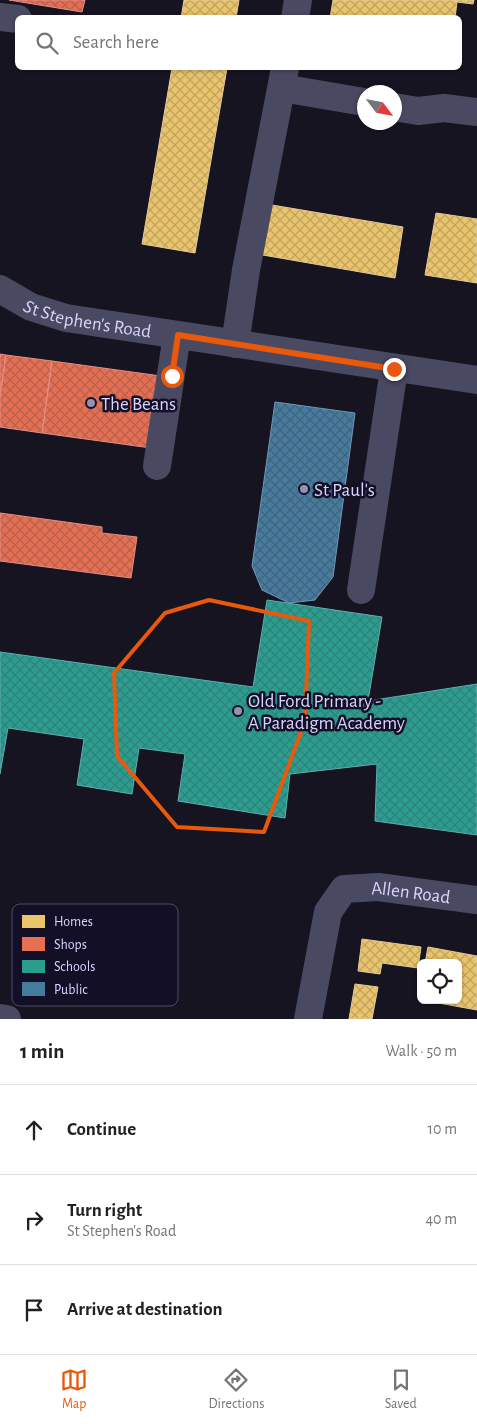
<!DOCTYPE html>
<meta charset="utf-8">
<style>
:root{--surface:#fff;--page:#f6f6f6;--text:#202124;--muted:#757577;--line:#e0e0e0;--accent:#ea580c}
body{margin:0;font-family:"Alegreya Sans",sans-serif;background:var(--page);color:var(--text)}
.controls{position:absolute;right:15px;bottom:15px;display:grid;overflow:hidden;border-radius:8px;box-shadow:0 1px 4px #0004}
.controls button{width:45px;height:45px;display:grid;place-items:center;padding:0;border:0;border-bottom:1px solid var(--line);background:var(--surface);color:var(--text);font:25px sans-serif}
.compass{position:absolute;left:357px;top:85px;width:45px;height:45px;border-radius:50%;background:var(--surface);box-shadow:0 1px 4px #0004;rotate:122deg}
.stop{position:absolute;width:15px;height:15px;margin:-11px;border:4px solid #ea580c;border-radius:50%;background:#fff}
.stop.end{background:#ea580c;border-color:#fff;box-shadow:0 1px 5px #0008}
.list{margin:0;padding:0;list-style:none}
h2{display:flex;justify-content:space-between;align-items:center;height:65px;margin:0;padding:0 20px;font-size:21px}
h2 small{font-size:16px;font-weight:400;color:var(--muted)}
.list li{display:grid;grid-template-columns:32px 1fr auto;gap:15px;align-items:center;box-sizing:border-box;height:90px;padding:0 20px;border-top:1px solid var(--line)}
.list b{display:block;font-size:19px;white-space:nowrap}
.list p{margin:0;font-size:16px;white-space:nowrap;color:var(--muted)}
.list em{font-size:16px;font-style:normal;color:var(--muted)}
.icon{flex:none;width:28px;height:28px;fill:none;stroke:currentColor;stroke-width:2;stroke-linecap:round;stroke-linejoin:round}
.map{position:relative;flex:none;width:477px;height:1019px;overflow:hidden}
.search{position:absolute;background:var(--surface);box-shadow:0 1px 4px #0004;left:15px;right:15px;top:15px;height:55px;display:flex;align-items:center;gap:12px;box-sizing:border-box;padding:0 18px;border-radius:8px;color:var(--muted);font-size:19px}
.sheet{height:335px;background:var(--surface)}
nav{display:flex;justify-content:space-around;align-items:center;box-sizing:border-box;height:70px;border-top:1px solid var(--line);background:var(--surface);font-size:14px;color:var(--muted)}
nav a{display:grid;justify-items:center;gap:2px}
nav .on{color:var(--accent)}
.map>svg:first-child{display:block}
</style>
<div class="map">
<svg width="477" height="1019" viewBox="0 0 477 1019">
<defs>
<pattern id="homes-cross-hatch" width="8" height="8" patternUnits="userSpaceOnUse" patternTransform="scale(1.25)"><rect width="8" height="8" fill="#e9c46a"/><path d="M0 0l8 8M0 8l8-8" fill="none" stroke="#bfa362"/></pattern>
<pattern id="shops-cross-hatch" width="8" height="8" patternUnits="userSpaceOnUse" patternTransform="scale(1.25)"><rect width="8" height="8" fill="#e76f51"/><path d="M0 0l8 8M0 8l8-8" fill="none" stroke="#b56150"/></pattern>
<pattern id="schools-cross-hatch" width="8" height="8" patternUnits="userSpaceOnUse" patternTransform="scale(1.25)"><rect width="8" height="8" fill="#2a9d8f"/><path d="M0 0l8 8M0 8l8-8" fill="none" stroke="#31817b"/></pattern>
<pattern id="public-cross-hatch" width="8" height="8" patternUnits="userSpaceOnUse" patternTransform="scale(1.25)"><rect width="8" height="8" fill="#457b9d"/><path d="M0 0l8 8M0 8l8-8" fill="none" stroke="#43637d"/></pattern>
</defs>
<rect width="100%" height="100%" fill="#161421"/>
<path fill="url(#homes-cross-hatch)" stroke="#e4c997" d="M184,0h55l-3,18h-55z
M333,0h141l-1,4 -16,-2 -2,16h-125z
M172,68h55l-32,185 -53,-9z
M266,204l137,23 -8,51 -138,-24z
M436,213l41,6v64l-52,-8z
M362,939l59,8 -3,21 -36,-5 -2,11 -22,-3z
M428,947l49,9v54l-55,-10h36v-37h-33z
M355,984l23,3 -6,32h-23z"/>
<path fill="url(#shops-cross-hatch)" stroke="#e38d85" d="M9,0h76l-3,12z
M0,354l6,1 -6,41z
M6,355l46,6 -10,72 -42,-6v-31z
M52,361l109,15 -10,72 -109,-15z
M0,513l102,14v6l35,4 -6,41 -131,-17z"/>
<path fill="url(#schools-cross-hatch)" stroke="#5eaeb1" d="M267,600l115,17 -14,84 109,-17v151l-102,-14 2,-57 -87,10 -5,44 -107,-17 7,-47 -46,-6 -7,46 -55,-9 7,-46 -76,-11 -8,46v-122l253,35z"/>
<path fill="url(#public-cross-hatch)" stroke="#7196ba" d="M275,402l80,11 -22,164 -18,23 -26,3 -27,-13 -10,-24z"/>
<g fill="none" stroke-linecap="round" stroke-linejoin="round">
<g stroke="#4a4962" stroke-width="28">
<path d="M0,17l18,2"/>
<path d="M295,18l3,-18"/>
<path d="M282,88l82,14"/>
<path d="M394,107l24,4 26,-3 33,4"/>
<path id="s1" d="M0,289l31,18 35,11 411,62"/>
<path d="M235,344l11,-74 39,-202"/>
<path d="M157,466l20,-131"/>
<path d="M361,590l33,-221"/>
<path d="M0,1018l7,1"/>
<path id="s2" d="M308,1019l20,-107 16,-23 34,-2 99,13"/>
</g>
</g>
<g fill="none" stroke-linecap="round" stroke-linejoin="round">
<path stroke="#ea580c" stroke-width="6" d="M172,376l6,-41 216,34"/>
</g>
<path fill="none" stroke="#e8590c" stroke-width="4" stroke-linejoin="round" d="M209,600l100,21 -4,100 -41,111 -87,-5 -60,-71 -3,-83 51,-60z"/>
<g fill="#9591b1" stroke="#130f26" stroke-width="2">
<circle cx="91" cy="403" r="5"/>
<circle cx="304" cy="489" r="5"/>
<circle cx="238" cy="711" r="5"/>
</g>
<g text-anchor="middle" stroke-width="5" stroke-linejoin="round" paint-order="stroke">
<g font-size="19" fill="#d9d4ff" stroke="#130f26">
<text dy="7" stroke="none"><textPath href="#s1" startOffset="94">St Stephen's Road</textPath></text>
<text dy="7" stroke="none"><textPath href="#s2" startOffset="204">Allen Road</textPath></text>
</g>
<g font-size="19" fill="#d9d4ff" stroke="#130f26" text-anchor="start">
<text x="101" y="410">The Beans</text>
<text x="314" y="496">St Paul's</text>
<text x="248" y="707">Old Ford Primary -<tspan x="248" dy="22">A Paradigm Academy</tspan></text>
</g>
</g>
<rect x="12" y="904" width="166" height="102" rx="8" fill="#130f26" stroke="#4e4a67" stroke-width="1"/>
<rect x="22" y="915" width="23" height="13" fill="#e9c46a"/>
<rect x="22" y="937" width="23" height="14" fill="#e76f51"/>
<rect x="22" y="960" width="23" height="13" fill="#2a9d8f"/>
<rect x="22" y="982" width="23" height="14" fill="#457b9d"/>
<g font-size="14" fill="#d9d4ff">
<text x="54" y="926">Homes</text>
<text x="54" y="949">Shops</text>
<text x="54" y="971">Schools</text>
<text x="54" y="994">Public</text>
</g>
</svg>
<div class="controls">
<button><svg class="icon" aria-label="locate" viewBox="0 0 24 24"><circle cx="12" cy="12" r="6"/><path d="M12 2v4M12 18v4M2 12h4M18 12h4"/></svg></button>
</div>
<svg class="compass" viewBox="-18 -18 36 36"><path d="M0-13l5 13h-10z" fill="#e53935"/><path d="M0 13l5-13h-10z" fill="#757577"/></svg>
<div class="stop" style="left:172px;top:376px"></div>
<div class="stop end" style="left:394px;top:369px"></div>
<div class="search"><svg class="icon" aria-label="search" viewBox="0 0 24 24"><circle cx="10" cy="10" r="6"/><path d="M15 15l6 6"/></svg>Search here</div>
</div>
<section class="sheet">
<h2>1 min<small>Walk · 50 m</small></h2>
<ul class="list">
<li><svg class="icon" aria-label="ahead" viewBox="0 0 24 24"><path d="M12 20V5M6 11l6-6 6 6"/></svg><div><b>Continue</b></div><em>10 m</em></li>
<li><svg class="icon" aria-label="right" viewBox="0 0 24 24"><path d="M7 20v-9h11M14 6l5 5-5 5"/></svg><div><b>Turn right</b><p>St Stephen's Road</p></div><em>40 m</em></li>
<li><svg class="icon" aria-label="arrive" viewBox="0 0 24 24"><path d="M6 21V4h12l-3 4 3 4H6"/></svg><div><b>Arrive at destination</b></div></li>
</ul>
</section>
<nav>
<a class="on"><svg class="icon" aria-label="map" viewBox="0 0 24 24"><path d="M3 6l6-2 6 2 6-2v14l-6 2-6-2-6 2zM9 4v14M15 6v14"/></svg>Map</a>
<a><svg class="icon" aria-label="directions" viewBox="0 0 24 24"><path d="M12 3l9 9-9 9-9-9zM9 14v-3h6M13 9l2 2-2 2"/></svg>Directions</a>
<a><svg class="icon" aria-label="saved" viewBox="0 0 24 24"><path d="M7 4h10v16l-5-4-5 4z"/></svg>Saved</a>
</nav>
